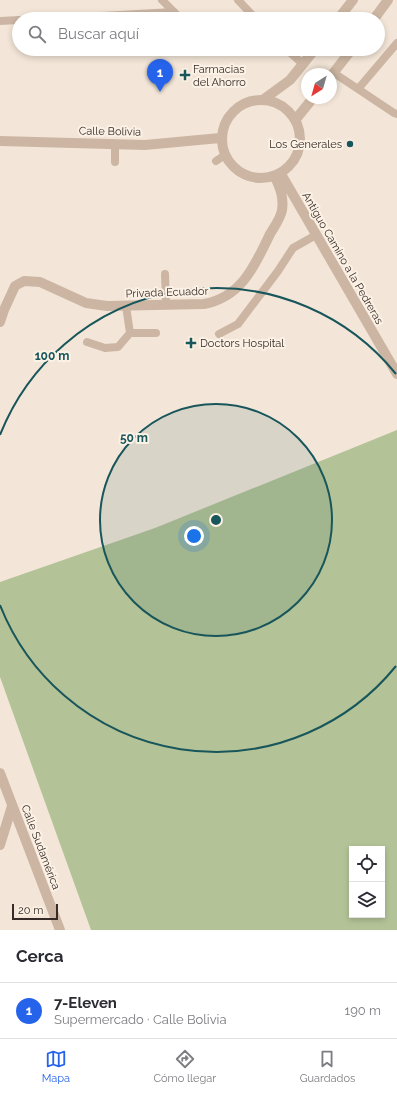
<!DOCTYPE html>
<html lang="es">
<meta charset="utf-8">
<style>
:root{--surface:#fff;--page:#f2f2f3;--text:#2b2b33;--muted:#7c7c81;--line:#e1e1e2;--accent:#2563eb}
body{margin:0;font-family:Raleway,sans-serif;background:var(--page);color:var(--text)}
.controls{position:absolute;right:12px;bottom:12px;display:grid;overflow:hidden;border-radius:0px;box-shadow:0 2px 6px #0003}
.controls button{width:36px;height:36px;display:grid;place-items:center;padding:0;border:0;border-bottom:1px solid var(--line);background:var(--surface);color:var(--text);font:20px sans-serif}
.compass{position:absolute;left:301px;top:68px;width:36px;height:36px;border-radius:50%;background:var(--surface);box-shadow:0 2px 6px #0003;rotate:217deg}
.scale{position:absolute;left:12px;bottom:10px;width:46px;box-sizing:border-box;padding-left:4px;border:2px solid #362b26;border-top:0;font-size:11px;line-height:14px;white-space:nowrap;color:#362b26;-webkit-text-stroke:3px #fbf1e5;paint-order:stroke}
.you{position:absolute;left:194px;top:536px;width:14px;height:14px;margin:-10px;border:3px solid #fff;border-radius:50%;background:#1a73e8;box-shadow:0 0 0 6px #1a73e833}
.badge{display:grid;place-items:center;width:26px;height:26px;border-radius:50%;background:var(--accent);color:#fff;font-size:13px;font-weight:700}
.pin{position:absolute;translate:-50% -33px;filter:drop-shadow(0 1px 2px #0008)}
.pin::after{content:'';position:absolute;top:21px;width:14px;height:12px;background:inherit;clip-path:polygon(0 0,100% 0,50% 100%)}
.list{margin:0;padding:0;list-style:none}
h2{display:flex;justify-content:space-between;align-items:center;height:52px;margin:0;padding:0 16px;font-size:17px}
h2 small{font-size:13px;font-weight:400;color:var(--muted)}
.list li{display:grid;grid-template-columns:26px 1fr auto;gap:12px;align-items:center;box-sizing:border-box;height:56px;padding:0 16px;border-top:1px solid var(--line)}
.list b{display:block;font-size:15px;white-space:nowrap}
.list p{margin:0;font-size:13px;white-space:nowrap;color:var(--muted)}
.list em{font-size:13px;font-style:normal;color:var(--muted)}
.icon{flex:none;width:22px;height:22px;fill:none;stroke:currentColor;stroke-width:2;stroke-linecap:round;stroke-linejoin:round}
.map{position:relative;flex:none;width:397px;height:930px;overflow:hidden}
.search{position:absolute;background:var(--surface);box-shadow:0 2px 6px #0003;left:12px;right:12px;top:12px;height:44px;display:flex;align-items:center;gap:10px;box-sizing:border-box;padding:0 14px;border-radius:22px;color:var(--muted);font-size:15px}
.sheet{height:108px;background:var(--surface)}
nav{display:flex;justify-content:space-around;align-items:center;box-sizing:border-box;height:56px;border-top:1px solid var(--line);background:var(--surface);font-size:11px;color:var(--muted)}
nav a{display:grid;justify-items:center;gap:2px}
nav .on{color:var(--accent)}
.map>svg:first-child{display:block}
</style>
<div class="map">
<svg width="397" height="930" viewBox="0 0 397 930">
<rect width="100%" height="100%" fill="#f3e6d8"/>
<path fill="#b4c397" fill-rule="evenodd" d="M397,430v500h-306l-91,-253v-95l155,-54zM352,849h30v66h-30z"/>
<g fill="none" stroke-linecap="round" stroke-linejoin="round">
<path stroke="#ccb6a3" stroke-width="8" d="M162,0l19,19
M238,0l18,19
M46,19l128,-7
M0,21l19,-1
M397,43l-39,46 36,24 3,1
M286,49l17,15
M334,73l24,16
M216,161l9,-6
M115,162v-18
M165,274l1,30
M130,333h26
M219,334l19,-10 40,-53 15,-23 23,-13
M87,342l18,6 13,-1 12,-14 -4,-27"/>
<path stroke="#ccb6a3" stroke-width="10" d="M338,19l15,-19
M374,19l14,-19
M331,76l21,-27
M264,99l26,-19 25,-31
M222 139a39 39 0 1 1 78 0a39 39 0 1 1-78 0Z
M296,119l17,-21
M0,141l145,4 75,-7
M281,174l116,200
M0,322l4,-12 11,-24 9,-5 16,1 46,21 21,3 97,-2c38,-7 51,-39 66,-70 4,-7 11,-16 12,-24 2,-13 -2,-22 -7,-33
M0,773l60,157
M0,845l12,-39"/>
</g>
<circle cx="216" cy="520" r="116" fill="#18565b" fill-opacity=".12"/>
<g fill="none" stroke="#18565b" stroke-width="2">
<circle cx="216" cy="520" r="116"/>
<path d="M396 666A232 232 0 0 1 0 605M0 435A232 232 0 0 1 396 374"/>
</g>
<g fill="#18565b" stroke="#fbf1e5" stroke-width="1.5">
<path d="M183 69h4v4h4v4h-4v4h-4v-4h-4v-4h4z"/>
<circle cx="350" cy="144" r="4"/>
<path d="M189 337h4v4h4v4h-4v4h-4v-4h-4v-4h4z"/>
</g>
<g text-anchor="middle" stroke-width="4" stroke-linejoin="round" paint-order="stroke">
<g font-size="11" fill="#362b26" stroke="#fbf1e5" text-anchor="start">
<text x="193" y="73">Farmacias<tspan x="193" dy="13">del Ahorro</tspan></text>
<text x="342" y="148" text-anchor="end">Los Generales</text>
<text x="200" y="347">Doctors Hospital</text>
</g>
<g font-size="11" fill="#362b26" stroke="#fbf1e5">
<text transform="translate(110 131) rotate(1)" y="4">Calle Bolivia</text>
<text transform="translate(343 258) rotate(60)" y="4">Antiguo Camino a la Pedreras</text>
<text transform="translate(167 292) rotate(-2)" y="4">Privada Ecuador</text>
<text transform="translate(41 847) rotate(69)" y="4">Calle Sudamérica</text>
</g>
</g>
<circle cx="216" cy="520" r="6" fill="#18565b" stroke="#fbf1e5" stroke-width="2"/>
<g font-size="12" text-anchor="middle" font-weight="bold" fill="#18565b" stroke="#fbf1e5" stroke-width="4" stroke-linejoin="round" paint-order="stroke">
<text x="52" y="360">100 m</text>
<text x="134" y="442">50 m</text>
</g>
</svg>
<div class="controls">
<button><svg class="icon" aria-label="locate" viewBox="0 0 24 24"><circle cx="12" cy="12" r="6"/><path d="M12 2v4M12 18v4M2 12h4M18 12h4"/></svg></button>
<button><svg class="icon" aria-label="layers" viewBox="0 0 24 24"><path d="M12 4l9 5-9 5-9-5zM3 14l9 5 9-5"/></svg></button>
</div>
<svg class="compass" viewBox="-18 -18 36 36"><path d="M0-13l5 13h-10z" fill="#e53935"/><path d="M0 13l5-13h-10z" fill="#7c7c81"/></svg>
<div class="scale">20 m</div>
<div class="you"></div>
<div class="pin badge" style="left:160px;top:92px">1</div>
<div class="search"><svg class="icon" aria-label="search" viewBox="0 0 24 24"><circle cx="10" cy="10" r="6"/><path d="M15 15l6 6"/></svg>Buscar aquí</div>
</div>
<section class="sheet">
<h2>Cerca<small></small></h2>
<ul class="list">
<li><span class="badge">1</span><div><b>7-Eleven</b><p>Supermercado · Calle Bolivia</p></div><em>190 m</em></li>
</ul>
</section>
<nav>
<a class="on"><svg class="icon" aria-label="map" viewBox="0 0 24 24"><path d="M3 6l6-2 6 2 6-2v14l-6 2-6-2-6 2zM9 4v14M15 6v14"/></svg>Mapa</a>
<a><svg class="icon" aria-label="directions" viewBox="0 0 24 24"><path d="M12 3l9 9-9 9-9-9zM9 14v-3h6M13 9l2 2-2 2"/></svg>Cómo llegar</a>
<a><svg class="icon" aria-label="saved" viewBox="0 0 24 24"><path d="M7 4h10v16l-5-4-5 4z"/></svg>Guardados</a>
</nav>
